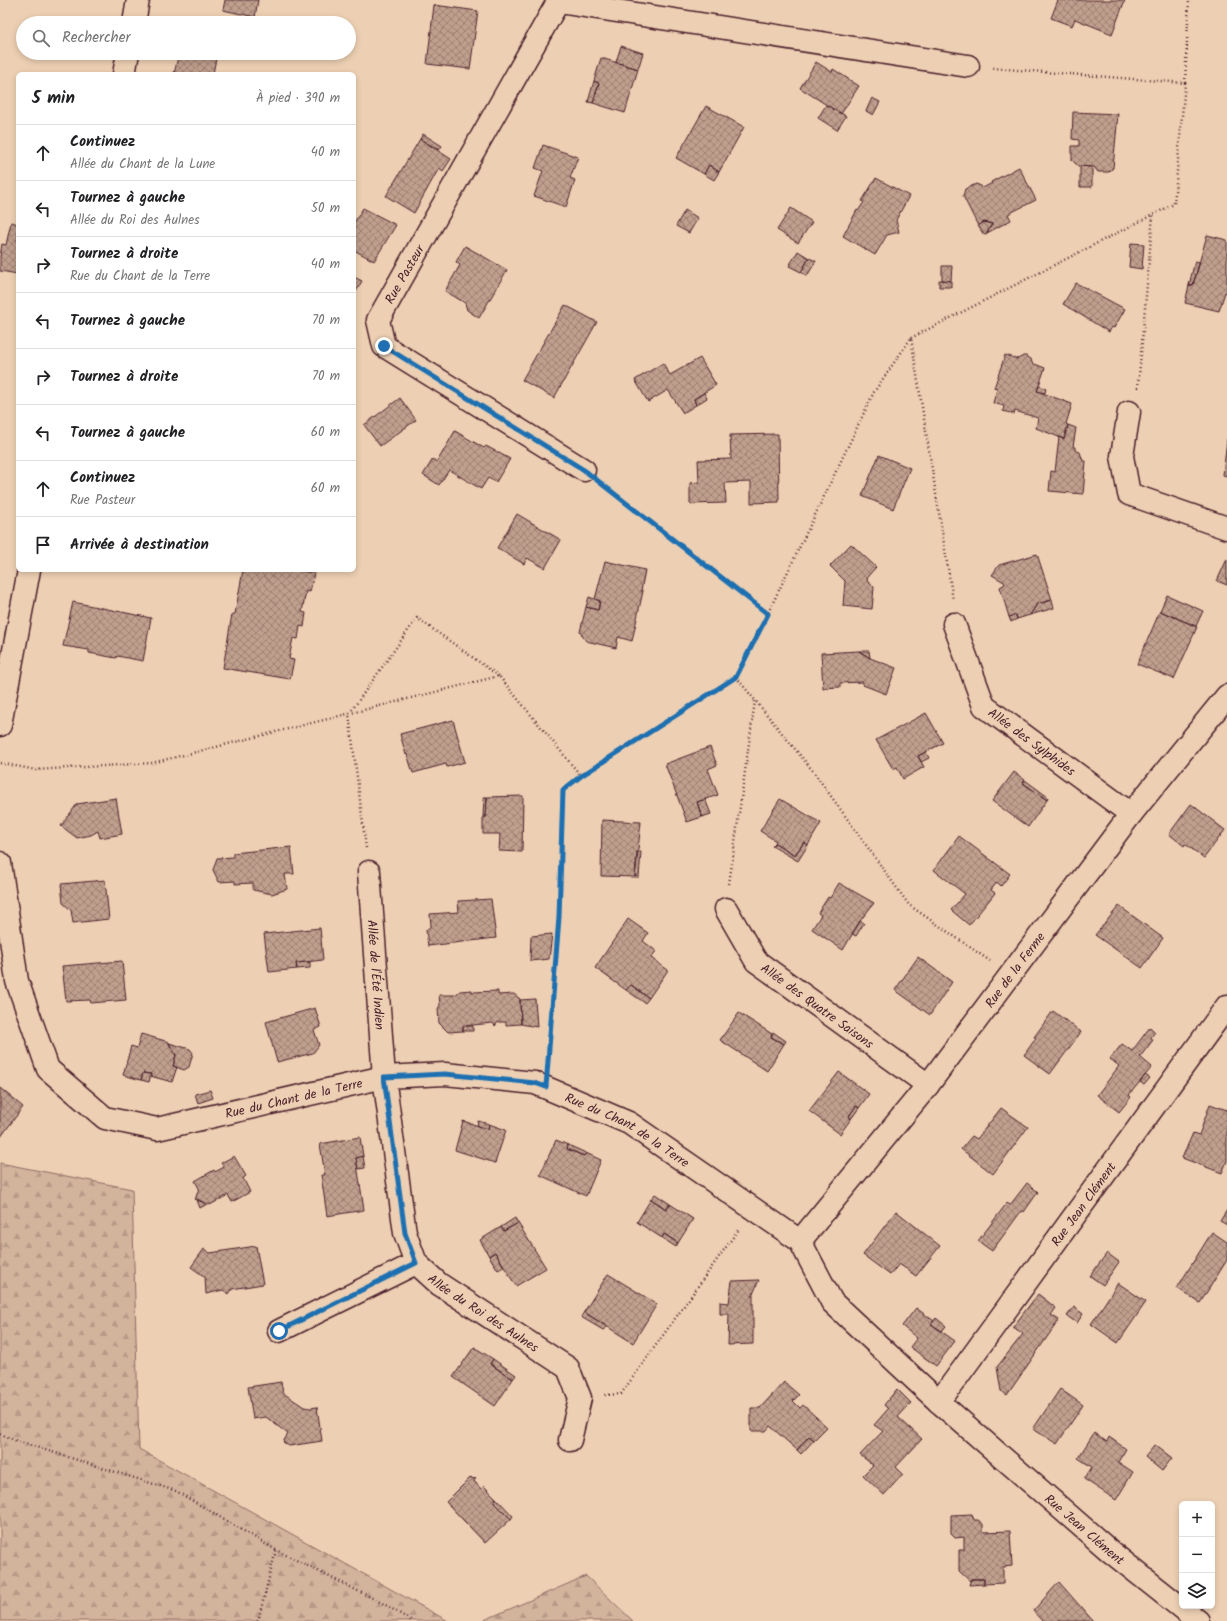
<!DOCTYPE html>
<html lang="fr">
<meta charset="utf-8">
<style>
:root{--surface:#fff;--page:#f2f2f2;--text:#202124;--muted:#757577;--line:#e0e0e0}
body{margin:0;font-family:Kalam,sans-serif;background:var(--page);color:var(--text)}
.controls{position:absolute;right:12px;bottom:12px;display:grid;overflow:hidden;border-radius:6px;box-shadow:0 2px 6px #0003}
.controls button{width:36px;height:36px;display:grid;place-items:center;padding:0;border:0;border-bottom:1px solid var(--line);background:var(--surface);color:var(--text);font:20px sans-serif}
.stop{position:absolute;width:12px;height:12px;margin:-9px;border:3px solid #1f6fb2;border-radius:50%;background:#fff}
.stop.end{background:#1f6fb2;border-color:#fff;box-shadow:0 1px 4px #0008}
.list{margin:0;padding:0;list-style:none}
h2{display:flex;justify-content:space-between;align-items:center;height:52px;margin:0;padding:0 16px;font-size:17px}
h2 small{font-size:13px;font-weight:400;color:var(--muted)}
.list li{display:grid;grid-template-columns:26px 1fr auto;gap:12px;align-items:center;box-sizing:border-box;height:56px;padding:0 16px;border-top:1px solid var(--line)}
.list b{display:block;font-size:15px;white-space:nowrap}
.list p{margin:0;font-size:13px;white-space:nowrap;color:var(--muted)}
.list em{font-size:13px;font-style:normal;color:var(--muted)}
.icon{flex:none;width:22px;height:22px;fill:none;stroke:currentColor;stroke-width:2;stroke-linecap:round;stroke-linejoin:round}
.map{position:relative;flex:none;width:1227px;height:1621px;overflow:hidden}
.search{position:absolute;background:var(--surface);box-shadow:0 2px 6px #0003;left:16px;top:16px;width:340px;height:44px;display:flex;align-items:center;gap:10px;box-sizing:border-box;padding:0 14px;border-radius:22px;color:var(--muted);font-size:15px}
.panel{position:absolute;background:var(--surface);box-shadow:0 2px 6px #0003;left:16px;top:72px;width:340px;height:500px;border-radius:6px}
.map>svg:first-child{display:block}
</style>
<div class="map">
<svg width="1227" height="1621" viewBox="0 0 1227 1621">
<defs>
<pattern id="forest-firs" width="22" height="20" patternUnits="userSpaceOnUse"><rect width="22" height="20" fill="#d2b49d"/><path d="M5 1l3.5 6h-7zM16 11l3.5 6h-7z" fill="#b69a87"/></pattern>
<pattern id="building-cross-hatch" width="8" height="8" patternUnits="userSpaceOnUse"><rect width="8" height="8" fill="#bf9f8d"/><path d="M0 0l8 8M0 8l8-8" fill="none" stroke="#9d8173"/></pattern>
</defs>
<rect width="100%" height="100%" fill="#edd0b3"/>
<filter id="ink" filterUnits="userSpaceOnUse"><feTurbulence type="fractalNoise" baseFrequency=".025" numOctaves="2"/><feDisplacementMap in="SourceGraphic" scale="8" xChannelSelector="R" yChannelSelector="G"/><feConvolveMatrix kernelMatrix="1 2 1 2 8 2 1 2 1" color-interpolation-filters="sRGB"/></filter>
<g filter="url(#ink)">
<path fill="url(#forest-firs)" stroke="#8e6a64" d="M0,1163l132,26 7,260 309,172h-448z
M586,1576l47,45h-151z"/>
<path fill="url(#building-cross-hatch)" stroke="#4a1f2b" d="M225,0h33l-3,17 -32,-7z
M1058,0h67l-13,34 -37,-15 -3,7 -21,-8z
M434,5l44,6 -8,58 -43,-5z
M621,46l22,7 -5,16 -22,-7z
M179,53h38l-4,21h-39z
M601,58l37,11 -13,44 -32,-10 6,-20 -5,-2z
M816,62l16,10 1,-3 26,17 -18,28 -41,-26z
M594,81l5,2 -6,20 -5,-1z
M872,98l8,4 -7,13 -7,-4z
M826,105l20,11 -9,14 -19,-12z
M706,106l38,21 -25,45 -10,-7 -5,9 -28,-16z
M1073,112l45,2 -5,54 -4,4h-11l-4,-5 -16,-1 -6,-6v-14h7v-6l-7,-1z
M423,134l19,12 -3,4 -19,-11z
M420,139l31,20 -8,12 -4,-3 -25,45 -28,-17z
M543,145l35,12 -8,21 5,2 -9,27 -32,-11 9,-25 -8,-3z
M709,165l10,7 -5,8 -10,-6z
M1080,166l12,1v20h-12z
M1019,167l17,33 -28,14 3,6 -24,13 5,-9 -8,-2 -6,4 -15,-30 2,-7 11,-5 5,2 2,2 9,-5 -1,-1z
M876,178l33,18 -13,24 3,12 -12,3 -12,20 -32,-19 14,-26 1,1 6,-9 -2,-1z
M363,208l33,17 -22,36 -20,-11v-27z
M791,208l21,14 -14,21 -21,-13z
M685,210l13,8 -9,15 -13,-7z
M11,222l7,2v50l-18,-3v-15l2,-12 4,1z
M984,222l8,2 -5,9 -3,2 -6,-9z
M1207,235l20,5v53l-2,-1 -6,19 -34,-8 4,-18h4z
M1131,243l13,1 -2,25 -13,-2z
M465,246l42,24 -28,48 -12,-8 -2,-7 -20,-12 15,-26 -4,-3z
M798,251l11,7 -8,14 -12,-6z
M809,258l7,3 -9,15 -6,-4z
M1195,261l5,1 -7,23h-4z
M942,266h10l-1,15 -9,-1z
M354,277l8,4 -8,14z
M939,280l12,1v6h-12z
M1076,283l49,26 -11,19 -2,-1 -3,5 -46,-28z
M565,305l32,17 -43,76 -32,-18z
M1005,355l13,4 5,-3h3l5,3 1,4 13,5 -8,23 35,13 -6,20 2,1 -4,14 -28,-11 2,-10 -23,-7 -1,3 -11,-3 1,-5 -11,-3 4,-14 -3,-1z
M700,358l16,27 -22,14 2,6 -13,8 -15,-23 -20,12 -13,-22 28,-17 7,12z
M1039,386l7,2 -1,5 -8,-2z
M704,393l3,5 -11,7 -2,-6z
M400,398l16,22 -36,26 -16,-21z
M1068,425l8,3 -3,19h2v3l5,2 3,9h3l-3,33 -34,-3 2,-20 4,1 4,-35 5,2z
M455,431l29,17 2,-2 24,13 -14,23 -8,-4 -7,11 -32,-19 -10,15 -16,-10 10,-16 4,3z
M778,434l1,68 -28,1v-21l-26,1 1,20 -36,1v-21l9,-1 -1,-22 33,-1 -1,-24z
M1227,439v37l-4,-1z
M879,455l31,13 -17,41 -31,-13z
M517,514l44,26 -16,28 -18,-10 -3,6 -27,-16z
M851,544l25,23 -8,9 -1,5 7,6 -2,22 -29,-3 2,-25 -15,-15z
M1037,554l15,46 -15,4 -7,11 -13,4 -1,-4 -7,2 -9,-30 5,-3 -1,-2 -12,-7 7,-10z
M1227,559v26l-10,-4z
M605,561l40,9 -4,21h2l-11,50 -14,-4 -2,11 -30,-7 -6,-9 6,-25 12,3 2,-9 -5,-2z
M243,570h51l20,3 -4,19 -4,-1 -4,21 4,1 -2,14 -4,-1 -2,13 -5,-1 -4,21 5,1 -4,19 -67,-11 9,-54h3z
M1167,595l36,16 -7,15 -36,-15z
M589,597l11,4 -2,9 -12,-3z
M1052,600l2,8 -24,7 7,-11z
M73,602l78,16 -8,43 -26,-5 -1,2 -27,-5v-3l-26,-4z
M1160,611l37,16 -23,52 -37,-15z
M1016,615l1,4 -6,3 -2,-5z
M859,651l11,7 26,10 -10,26 -23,-9v-3l-23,1v4l-17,1 -2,-35z
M859,651h10l1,7z
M926,713l17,30 -25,13 6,11 -21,12 -6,-12 -4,2 -17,-29z
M453,720l12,42 -18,5 -1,-3 -33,9 -6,-19 -1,1 -6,-21z
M710,747l7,18 -9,4 10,26 -21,7 5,15 -15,5 -22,-58z
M926,752l3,6 -8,4 -3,-6z
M1014,772l11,8 -2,3 24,17 -19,27 -36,-26z
M1025,780l23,17 -1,3 -24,-17z
M523,796l-1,56 -23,-1 1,-17h-17v-17h3l1,-20z
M484,797h3l-1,20h-3z
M116,798l6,36 -22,4 -2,-7 -7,4 -14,3 -16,-12 16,-22z
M705,799l6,15 -9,3 -5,-15z
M780,799l41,24 -13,22 -4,-3 -9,13 -20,-12 1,-2 -16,-10z
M1191,804l34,26 -21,28 -19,-14 -1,2 -15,-12z
M602,820l39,2 -6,55 -34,-1z
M959,836l51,38 -9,12 -4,-4 -6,8 4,3 -26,32 -18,-15 14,-16 -31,-24z
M804,842l4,3 -10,16 -26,-15 3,-3 20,12z
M291,847l3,27h-9l2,15 -15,5 -19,-4v-7l-18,1v-3l-16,1 -6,-12 4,-12 16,-1v-4z
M637,852h4l-2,25h-4z
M105,880l4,39 -36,4 -2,-13 -8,-7 -2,-19z
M839,883l35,20 -14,18 -17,29 -31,-21 9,-14 -3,-2 10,-16 2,1z
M491,899l5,39 -68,8 -2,-16 5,-4 -1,-12 29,-2 -1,-11z
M1119,906l44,32 -21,30 -47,-33z
M628,919l20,14 -5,8 13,10 -5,7 17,12 -19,28 -18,-13 -5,5 -31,-22z
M860,921l4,2 -8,13 -4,-2z
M320,928l3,32 -27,3 1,6 -28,3 -5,-38z
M552,934l-3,25 -19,2 1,-25z
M918,957l34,25 -22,33 -35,-25z
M122,961l4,39 -35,3 -1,-3 -24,1 -4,-35z
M310,962v6l-13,1 -1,-6z
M631,985l18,13 -4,5 -19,-13z
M472,990v2l26,-1v4l16,-1 6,5 1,25 -15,1v-3h-8l-3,4 -2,-3 -30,3v5l-15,1 -9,-9 -1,-14 2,-4 -1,-10h16l5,-4z
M535,999l2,28 -16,-3 -1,-24z
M315,1008l6,19 -7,3 5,15 -6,8 -36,9 -11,-40z
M1053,1011l28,21 -31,42 -26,-19 12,-17 -2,-1z
M739,1013l33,21 -1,3 13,7 -17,27 -47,-31z
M463,1026h10v5h-10z
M1150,1027l5,5 -4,5 2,3 -13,17 12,10 -23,28 2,2 -12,15 -22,-17 22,-29 -9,-7 12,-15 10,7z
M773,1032l13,9 -2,3 -13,-7z
M141,1034l28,8v2l7,11 -3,11 4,1 -5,15 -22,-6 1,-2 -8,-1 -2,7 -18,-5 8,-29 6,2z
M169,1043l21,6 3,4 -4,14 -5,3 -11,-4 3,-11z
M839,1072l30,22 -10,14 -3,-2 -7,10 2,3 -11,15 -31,-23z
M143,1073l8,1 -2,8 -8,-2z
M1145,1075l5,3 -6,7 -4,-3z
M0,1088l23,19 -23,31z
M210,1090l3,8 -15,5 -3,-9z
M1210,1104l17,6v51l-5,12 -40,-15 11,-25 6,2z
M856,1106l3,2 -8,11 -2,-3z
M1001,1108l27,19 -35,47 -32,-25 11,-13 5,3z
M463,1121l25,8 1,-5 17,6 -11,33 -40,-13z
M478,1121l11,3 -1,5 -11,-3z
M360,1137l3,19 -7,2 8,52 -37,6 -6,-41h4l-5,-31z
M556,1140l12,5 -1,4 17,7 2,-3 15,7 -15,36 -46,-21z
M568,1145l18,8 -2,3 -17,-7z
M234,1156l12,20 -3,2 7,14 -18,10 -4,-7 -18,10v-1h-3l-10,-5 -2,1 4,-12 -4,-7 19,-11 1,2 9,-5 -3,-4z
M363,1156l2,12 -7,1 -2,-11z
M1027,1183l11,9 -14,20 -2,-2 -30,41 -14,-10 29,-38 3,2z
M655,1194l15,10 -4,5 -15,-10z
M651,1199l15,10 4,-5 23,15 -15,24 -14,-9 -2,4 -25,-16z
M197,1200l10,4 -7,4z
M1227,1210v15l-7,-4z
M896,1211l44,35 -24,30 -17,-12 -9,11 -27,-20z
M515,1218l3,5 -14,8 -3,-4z
M518,1223l28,45 -30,18 -21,-34 -6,4 -9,-16 21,-13 3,4z
M1212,1232l15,10v18l-27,43 -23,-15z
M664,1234l14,9 -2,4 -14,-9z
M256,1246l7,38 -31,5 -3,5 -6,-4 -17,4 -1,-17 -14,-10 13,-18 6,4z
M495,1252l9,15 -6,3 -9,-14z
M1107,1253l12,9 -16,23 -13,-9z
M608,1274l49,30 -24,39 -49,-31z
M759,1280l-6,14v50l-25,1 1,-31h-9v-12l9,1 3,-22z
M1118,1283l28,19 -28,41 -27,-19z
M1038,1294l18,14 -5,7 8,5 -52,75 -6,-4 -4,-24 26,-33 -10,-7z
M1074,1307l9,7 -6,9 -10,-7z
M916,1308l18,13 -3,3 24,17 -19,25 -26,-19 7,-9 -15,-12z
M584,1312l23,15 -4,3 -22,-13z
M936,1318l10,8 -4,5 -11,-7z
M474,1347l19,12 -3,5 23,15 -18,27 -42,-29z
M493,1359l23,16 -3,4 -23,-15z
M281,1382l2,11 21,14 6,1 7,-1 5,34 -33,5 -6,-4 5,-8 -22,-17 -13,2 -5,-32z
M784,1382l15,13 -6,6 7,7 3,-3 24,22 -13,13 -5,-4 -12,14 -27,-24 -4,5h-15v-23h9z
M897,1389l14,14 -13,14 24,22 -26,28 7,7 -19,21 -21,-20 10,-10 -13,-10 23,-24 -9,-6 14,-16 -4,-4z
M1060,1389l23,16 -26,39 -24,-15z
M1094,1433l13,9 2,-5 17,12 -8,13 15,10 -17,28 -32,-21 8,-12 -14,-9z
M809,1436l5,4 -13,14 -4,-4z
M1155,1445l17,13 -10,13 -17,-14z
M471,1477l2,2 3,-1 -2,3 7,8 3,-3 12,12 -2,4 17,17 -26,24 -39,-41z
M496,1498l17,18 -2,3 -17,-17z
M972,1514l2,6h4l5,4v8l27,-1 2,35 -9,1v16l-19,1v-5h-13l-1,2 -11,-10v-21h5v-13l-9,1 -4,-4v-19z
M971,1579h13v5l-15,1z
M1059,1582l34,39h-51l-9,-10z"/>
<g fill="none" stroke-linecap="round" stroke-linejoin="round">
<g stroke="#4a1f2b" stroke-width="25">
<g id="street">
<path d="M559,0l-181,320 6,26 200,124"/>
<path d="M559,2l409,64"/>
<path d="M134,23l4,-23"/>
<path d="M124,74l4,-21"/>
<path d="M1129,412l-7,44 7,38 98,34"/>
<path id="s1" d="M954,624l30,82 147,108"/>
<path d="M0,725l29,-155"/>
<path id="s2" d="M0,863l17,118 31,88 57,49 52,11 227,-52 61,-3 90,9 94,40 171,118 32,61 107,100 172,150 87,69"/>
<path id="s3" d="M369,872l15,205 21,156 11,30 23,21 129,84 12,30 -10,42"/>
<path id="s4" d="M726,909l30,52 172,124"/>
<path id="s5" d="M800,1241l128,-156 203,-271 96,-118"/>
<path d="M279,1331l137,-68"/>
<path id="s6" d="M939,1402l288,-396"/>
</g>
</g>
<path stroke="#4a1f2b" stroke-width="2.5" stroke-dasharray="1 3" stroke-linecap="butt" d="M1185,83l4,-83
M911,338l263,-134 11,-121 -192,-15
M1138,388l15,-173
M603,485l165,128
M736,677l32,-64 106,-221 37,-54 42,262
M0,763l36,7 116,-7 347,-87 82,100 155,-99 77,94 96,134 81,56
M366,848l-17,-134 68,-96 82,58
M729,884l26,-183
M548,1061l11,-144 4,-127 18,-14
M605,1395l16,-1 118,-165
M0,1434l17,7 159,50 100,59 108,54 28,17
M258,1621l18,-71"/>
<use href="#street" stroke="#edd0b3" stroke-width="22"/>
</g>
</g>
<g fill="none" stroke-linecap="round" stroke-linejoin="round" filter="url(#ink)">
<path stroke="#1f6fb2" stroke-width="5" d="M279,1331l137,-68 -11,-30 -21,-156 61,-3 90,9 11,4 13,-170 4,-127 18,-14 155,-99 32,-63 -184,-144 -200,-124"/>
</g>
<g text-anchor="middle" stroke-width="3" stroke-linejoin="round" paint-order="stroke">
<g font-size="13" fill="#4a1f2b" stroke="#edd0b3">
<text transform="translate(404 274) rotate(-60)" y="5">Rue Pasteur</text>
<text dy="5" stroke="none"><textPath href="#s1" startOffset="147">Allée des Sylphides</textPath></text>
<text dy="5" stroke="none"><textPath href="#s5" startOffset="346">Rue de la Ferme</textPath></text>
<text dy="5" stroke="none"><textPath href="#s3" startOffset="103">Allée de l'Été Indien</textPath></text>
<text dy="5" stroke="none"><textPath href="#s4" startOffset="136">Allée des Quatre Saisons</textPath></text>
<text dy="5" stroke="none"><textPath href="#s2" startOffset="481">Rue du Chant de la Terre</textPath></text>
<text dy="5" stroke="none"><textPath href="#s2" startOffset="829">Rue du Chant de la Terre</textPath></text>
<text dy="5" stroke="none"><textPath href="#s6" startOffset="245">Rue Jean Clément</textPath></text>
<text dy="5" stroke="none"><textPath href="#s3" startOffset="479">Allée du Roi des Aulnes</textPath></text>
<text dy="5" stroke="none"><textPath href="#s2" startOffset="1444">Rue Jean Clément</textPath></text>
</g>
</g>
</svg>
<div class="controls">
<button>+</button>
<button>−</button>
<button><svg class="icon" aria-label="layers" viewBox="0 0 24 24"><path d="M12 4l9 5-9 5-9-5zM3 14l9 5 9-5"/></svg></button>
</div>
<div class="stop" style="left:279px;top:1331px"></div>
<div class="stop end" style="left:384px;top:346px"></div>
<div class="search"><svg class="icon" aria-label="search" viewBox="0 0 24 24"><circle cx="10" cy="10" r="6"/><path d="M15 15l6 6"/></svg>Rechercher</div>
<section class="panel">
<h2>5 min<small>À pied · 390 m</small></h2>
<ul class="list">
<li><svg class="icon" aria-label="ahead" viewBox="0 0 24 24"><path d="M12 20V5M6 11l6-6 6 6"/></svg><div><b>Continuez</b><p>Allée du Chant de la Lune</p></div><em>40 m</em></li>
<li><svg class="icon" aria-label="left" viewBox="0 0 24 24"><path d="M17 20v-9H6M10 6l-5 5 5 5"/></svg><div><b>Tournez à gauche</b><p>Allée du Roi des Aulnes</p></div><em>50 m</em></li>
<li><svg class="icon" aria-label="right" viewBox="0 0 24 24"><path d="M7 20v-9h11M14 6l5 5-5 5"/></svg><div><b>Tournez à droite</b><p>Rue du Chant de la Terre</p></div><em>40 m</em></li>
<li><svg class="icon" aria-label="left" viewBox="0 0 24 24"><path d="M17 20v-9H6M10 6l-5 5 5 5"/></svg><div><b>Tournez à gauche</b></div><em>70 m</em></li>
<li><svg class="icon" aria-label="right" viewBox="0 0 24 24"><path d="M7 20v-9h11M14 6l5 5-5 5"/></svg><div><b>Tournez à droite</b></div><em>70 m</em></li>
<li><svg class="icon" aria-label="left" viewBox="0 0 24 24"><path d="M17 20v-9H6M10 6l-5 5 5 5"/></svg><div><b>Tournez à gauche</b></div><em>60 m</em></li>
<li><svg class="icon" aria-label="ahead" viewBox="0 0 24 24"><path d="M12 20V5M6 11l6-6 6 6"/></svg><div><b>Continuez</b><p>Rue Pasteur</p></div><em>60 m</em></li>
<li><svg class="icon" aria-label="arrive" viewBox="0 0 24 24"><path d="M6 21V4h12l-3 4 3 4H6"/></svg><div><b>Arrivée à destination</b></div></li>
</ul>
</section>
</div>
